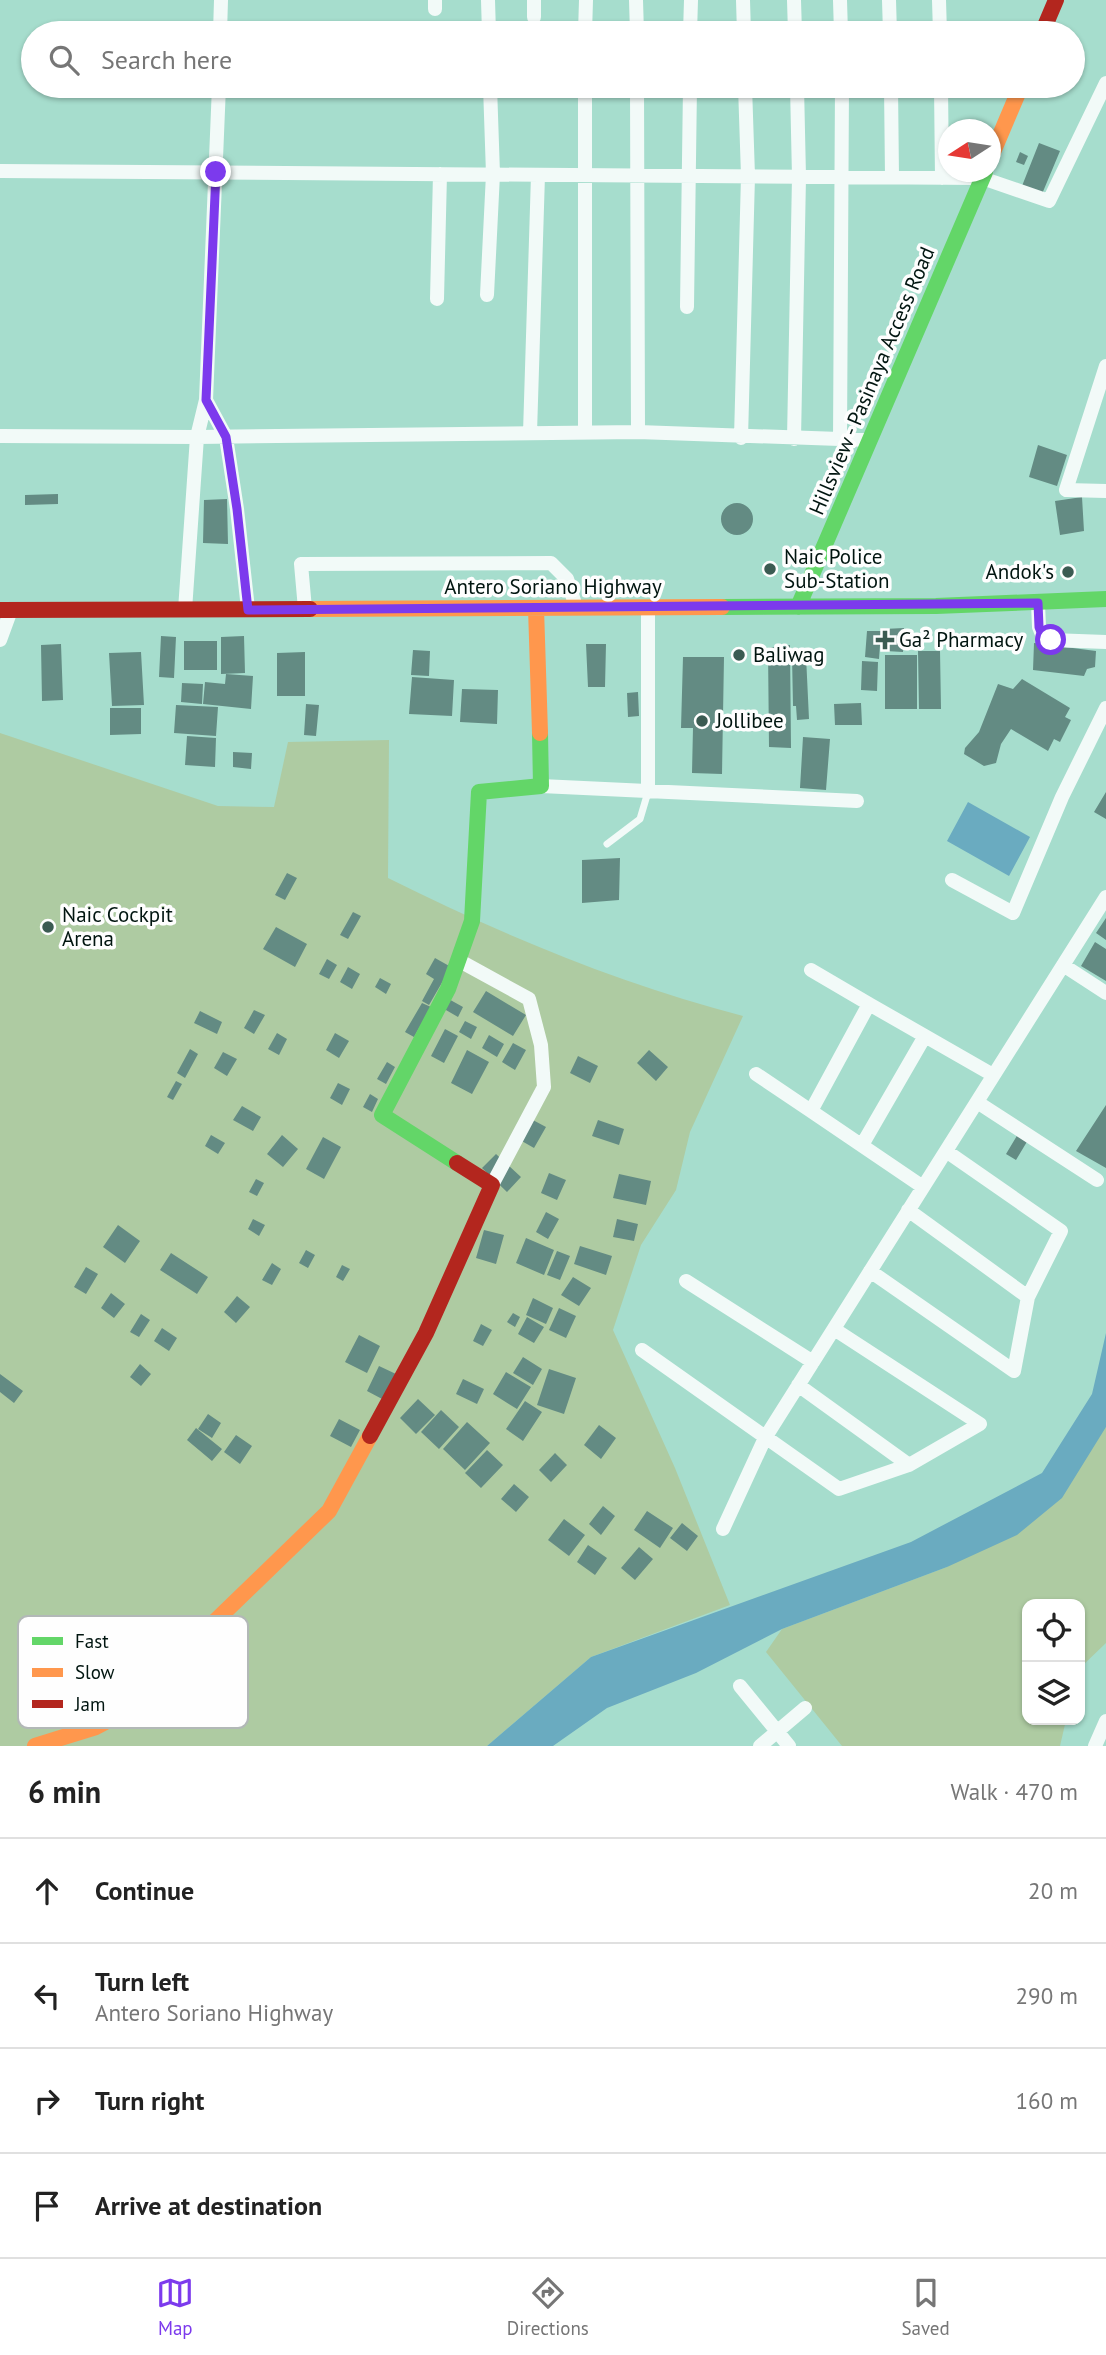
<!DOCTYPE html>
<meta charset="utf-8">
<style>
:root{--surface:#fff;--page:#f2f2f2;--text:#222;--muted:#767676;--line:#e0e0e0;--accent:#7c3aed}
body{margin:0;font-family:"PT Sans",sans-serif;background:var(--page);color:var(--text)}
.controls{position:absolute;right:21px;bottom:21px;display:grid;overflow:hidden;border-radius:14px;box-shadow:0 2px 5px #0004}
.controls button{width:63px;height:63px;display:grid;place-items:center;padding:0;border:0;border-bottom:2px solid var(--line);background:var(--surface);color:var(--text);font:35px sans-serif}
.compass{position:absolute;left:938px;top:119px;width:63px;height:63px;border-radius:50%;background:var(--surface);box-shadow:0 2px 5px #0004;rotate:258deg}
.stop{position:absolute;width:21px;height:21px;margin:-16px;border:5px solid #7c3aed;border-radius:50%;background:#fff}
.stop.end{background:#7c3aed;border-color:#fff;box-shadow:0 2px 7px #0008}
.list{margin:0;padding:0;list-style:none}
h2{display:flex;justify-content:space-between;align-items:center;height:91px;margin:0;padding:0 28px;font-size:30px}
h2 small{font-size:23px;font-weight:400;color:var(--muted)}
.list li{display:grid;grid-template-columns:46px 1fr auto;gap:21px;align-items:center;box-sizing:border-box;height:105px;padding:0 28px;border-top:2px solid var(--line)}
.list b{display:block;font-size:26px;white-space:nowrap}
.list p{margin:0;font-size:23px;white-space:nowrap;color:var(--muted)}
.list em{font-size:23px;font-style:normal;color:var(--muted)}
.icon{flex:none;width:38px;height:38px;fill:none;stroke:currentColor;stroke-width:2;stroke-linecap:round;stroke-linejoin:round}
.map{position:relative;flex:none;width:1106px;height:1746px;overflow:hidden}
.search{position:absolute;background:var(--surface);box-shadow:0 2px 5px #0004;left:21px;right:21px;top:21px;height:77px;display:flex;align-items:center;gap:18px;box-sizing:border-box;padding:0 24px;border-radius:38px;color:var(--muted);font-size:26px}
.sheet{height:511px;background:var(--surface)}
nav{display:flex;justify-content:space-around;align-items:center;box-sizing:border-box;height:98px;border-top:2px solid var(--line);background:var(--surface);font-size:19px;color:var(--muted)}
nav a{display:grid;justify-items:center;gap:4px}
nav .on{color:var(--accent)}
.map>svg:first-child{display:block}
</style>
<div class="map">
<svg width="1106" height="1746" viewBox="0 0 1106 1746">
<rect width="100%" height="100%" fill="#a6ddcd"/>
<path fill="#aecba2" d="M0,733l218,73 56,1 14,-65 101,-2 -1,138c114,57 232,106 355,138l-53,116 -14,58 -35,55 -28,85 62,138 55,137 -139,52 -104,89h-487z
M1106,1427v216l-26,25v-64h-53v116h39l-6,26h-218l-76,-94 16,-23 165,-62z"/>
<path fill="#6aabc0" d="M968,802l62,35 -21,39 -62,-35z
M1106,1333v94l-44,71 -45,37 -70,32 -165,62 -86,44 -89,35 -54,38h-66l104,-89 320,-115 131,-69 50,-79z"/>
<path fill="#638b83" d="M1039,143l21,8 -18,43 -20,-8z
M1020,152l8,4 -4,9 -8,-3z
M1038,445l29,10 -10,31 -28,-9z
M58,494v10l-33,1v-10z
M1082,497l2,34 -24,4 -5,-34z
M227,499l1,45 -25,-1 1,-43z
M721 519a16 16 0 1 1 32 0a16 16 0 1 1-32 0Z
M904,628l-1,24 -17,-1 -2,-22z
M867,631h14l-2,28 -14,-2z
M161,636l15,1 -2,41 -15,-1z
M244,636l1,37 -24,1v-37z
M184,641h33v29h-33z
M1034,643l62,8 -1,16 -8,2 -3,7 -51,-6z
M61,644l2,56 -21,1 -1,-56z
M586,644h20l-1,43h-17z
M790,645l1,103 -22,-1 -1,-99z
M413,650l17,1 -1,25 -18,-1z
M918,651h22l1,58h-22z
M141,652l3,53 -32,1 -3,-53z
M305,652v44h-28v-43z
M885,655h32v54h-32z
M792,656h14l3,63 -12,1 -1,-14h-3z
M683,657h41l-2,117 -30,-1 1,-45h-12z
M862,661l16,1 -1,29 -16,-1z
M226,674l27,2 -2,33 -48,-5 2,-22 20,2z
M412,677l42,3 -2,36 -43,-2z
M1022,679l48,29 -5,9 6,3 -11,22 -6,-3 -6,12 -37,-22 -10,15 -5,19 -12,3 -20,-12 1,-6 14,-16 19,-48 15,5z
M182,683l21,1 -1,20 -21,-2z
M462,689l36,1 -1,34 -37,-2z
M638,692l1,24 -11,1 -1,-24z
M861,703l1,22h-27l-1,-21z
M306,704l13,1 -3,31 -12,-1z
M176,705l42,2 -2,29 -42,-3z
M110,708h31v26l-31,1z
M187,736l29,2 -1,29 -30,-2z
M803,737l27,2 -4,51 -26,-2z
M233,752l19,1 -1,16 -18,-2z
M1106,792v27l-12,-7z
M620,858l-1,42 -37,3v-43z
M287,873l10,5 -12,22 -10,-5z
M353,912l8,4 -13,23 -8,-4z
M1106,918v22l-10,-7z
M276,927l31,17 -12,23 -32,-18z
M1095,942l11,7v32l-25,-15z
M435,958l16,9 -22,38 -7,-4 12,-22 -8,-5z
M327,959l10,6 -8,14 -10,-5z
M348,967l12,7 -8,15 -12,-7z
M380,978l11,6 -5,10 -11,-7z
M486,991l40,24 -13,21 -40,-24z
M445,997l18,10 -5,10 -19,-11z
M422,1003l9,4 -17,30 -9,-5z
M254,1010l11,5 -11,19 -10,-6z
M200,1011l22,11 -5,12 -23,-11z
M465,1021l12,6 -6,12 -12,-7z
M445,1029l13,7 -14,27 -13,-7z
M277,1033l10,6 -8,16 -11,-6z
M335,1033l14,8 -10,17 -13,-8z
M489,1035l15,9 -7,13 -15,-9z
M513,1043l13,7 -11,20 -13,-8z
M190,1049l8,5 -13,24 -8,-5z
M467,1050l22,12 -17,32 -21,-11z
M649,1050l19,17 -12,14 -19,-18z
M223,1052l14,7 -10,17 -13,-8z
M578,1056l20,10 -8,17 -20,-10z
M387,1062l8,5 -9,17 -9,-5z
M176,1081l6,3 -9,16 -6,-3z
M338,1083l12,6 -8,16 -12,-7z
M370,1094l8,5 -6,13 -9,-5z
M1106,1105v63l-30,-17z
M242,1106l19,11 -8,14 -20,-11z
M531,1119l15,8 -12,21 -14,-8z
M598,1120l26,9 -5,16 -27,-9z
M1018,1134l10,6 -12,20 -10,-6z
M211,1135l14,8 -7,11 -13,-8z
M282,1135l16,14 -15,18 -16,-13z
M323,1137l18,10 -17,32 -18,-10z
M496,1154l25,23 -14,15 -25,-24z
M549,1173l17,7 -9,20 -16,-7z
M619,1174l32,7 -5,24 -33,-7z
M256,1179l8,4 -7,13 -8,-4z
M546,1212l13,7 -11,20 -12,-7z
M253,1219l12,6 -6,11 -11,-7z
M617,1219l21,5 -4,17 -21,-4z
M118,1225l22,16 -15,22 -22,-16z
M484,1230l20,5 -8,29 -20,-6z
M526,1238l28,12 -10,25 -28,-12z
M580,1246l32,10 -6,19 -32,-11z
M306,1250l9,5 -7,13 -9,-5z
M557,1251l13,5 -10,24 -13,-5z
M171,1253l37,24 -11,17 -37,-24z
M272,1263l9,6 -9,16 -10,-5z
M342,1265l8,4 -7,12 -7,-4z
M86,1267l12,7 -12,20 -12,-7z
M573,1277l18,11 -12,18 -18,-11z
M111,1293l14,11 -11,14 -13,-10z
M237,1296l13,11 -14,16 -12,-11z
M533,1298l20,10 -7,16 -20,-9z
M559,1308l17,8 -10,22 -17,-8z
M513,1313l7,4 -5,10 -8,-5z
M141,1314l9,6 -11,17 -9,-5z
M527,1317l17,10 -10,16 -16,-9z
M481,1324l11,6 -9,16 -10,-5z
M162,1328l15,10 -8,13 -15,-10z
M359,1335l21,11 -13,27 -22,-11z
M523,1357l19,12 -9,16 -20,-12z
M140,1364l11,10 -10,12 -11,-9z
M379,1366l17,8 -12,26 -17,-9z
M549,1369l27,9 -12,36 -27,-9z
M506,1372l25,15 -14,22 -24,-15z
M0,1374l23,17 -9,12 -14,-11z
M463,1379l21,10 -7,15 -21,-10z
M418,1399l17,16 -19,19 -16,-16z
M525,1401l17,11 -19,29 -17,-12z
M441,1410l18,17 -20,22 -18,-17z
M208,1414l13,9 -9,15 -14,-9z
M339,1419l21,11 -9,17 -21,-11z
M467,1422l23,21 -25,27 -22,-21z
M599,1425l17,13 -15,21 -17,-14z
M196,1428l26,21 -10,12 -25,-21z
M236,1435l16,11 -12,18 -16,-12z
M487,1450l16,15 -22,23 -16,-15z
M555,1453l12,12 -16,17 -12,-12z
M514,1484l15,13 -13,15 -15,-13z
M603,1506l12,10 -14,19 -12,-11z
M647,1511l26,17 -13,20 -26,-18z
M564,1519l21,16 -16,21 -21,-16z
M682,1523l16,13 -11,15 -17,-13z
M588,1545l19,13 -12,17 -18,-13z
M639,1547l14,12 -18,21 -14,-12z"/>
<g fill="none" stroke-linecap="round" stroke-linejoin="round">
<path stroke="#f2faf8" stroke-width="7" d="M607,844l33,-25 8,-27"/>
<path stroke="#f2faf8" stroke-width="14" d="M435,0v9
M488,0l1,33
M534,0v17
M636,0l1,33
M743,0l1,33
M794,0l1,33
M840,0l1,33
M889,0l1,33
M939,0l1,33
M220,33l1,-33
M585,33l1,-33
M690,33l1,-33
M585,86v346
M637,86l1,346
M891,86l1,91
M941,86l1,92
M0,171l982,7 67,23 57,-118
M487,295l6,-121 -3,-88
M437,299l3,-125
M687,307l3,-221
M1106,366l-40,124 40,1
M206,400l20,37 11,72 11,100
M530,433l8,-258
M0,436l197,1 441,-5 230,8
M741,438l7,-262 -3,-90
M794,439l5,-262 -2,-91
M840,440l2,-354
M1038,603l1,24 4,10 8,3 55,2
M305,609l-4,-45 250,-1 16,16 9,28
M185,610l12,-173 9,-37 13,-314
M0,640l11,-30
M541,786l316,15
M648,792v-185
M952,880l61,33 49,-116 44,-89
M458,960l71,39 12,46 3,42 -52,98
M1063,965l43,28
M811,970l58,34
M756,1074l55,37
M977,1102l120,78
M862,1145l63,-109
M923,1187l-112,-76 58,-107 124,71
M908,1210l120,87
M870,1271l144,100 14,-74 33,-66 -115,-80
M686,1281l127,81
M642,1350l197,139 70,-24 71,-41 -146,-95
M798,1385l111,80
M723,1529l42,-91 341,-541
M740,1686l49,60
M760,1746l45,-38
M1095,1746l11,-25"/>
<path stroke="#63d668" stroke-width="16" d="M722,607l214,-1 170,-7
M798,607l187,-435
M457,1163l-75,-48 66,-126 24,-68 7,-129 62,-6 -1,-53"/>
<path stroke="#ff974d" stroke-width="16" d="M990,159l31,-73
M536,608l4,125
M310,609l412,-2
M35,1746l61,-19 21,-11 212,-205 41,-75"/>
<path stroke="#b3261e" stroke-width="16" d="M1042,33l14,-33
M0,610l310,-1
M370,1436l56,-103 66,-148 -35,-22"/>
</g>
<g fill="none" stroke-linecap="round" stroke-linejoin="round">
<path stroke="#7c3aed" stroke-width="9" d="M216,172l-10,228 20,37 11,72 11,101 790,-7 1,24 4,10 8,3"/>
</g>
<g fill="#3b5b52" stroke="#fefefe" stroke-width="2.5">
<circle cx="770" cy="569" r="7"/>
<circle cx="1068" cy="572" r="7"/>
<path d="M881.5 629.5h7v7h7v7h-7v7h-7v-7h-7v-7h7z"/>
<circle cx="739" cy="655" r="7"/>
<circle cx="702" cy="721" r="7"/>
<circle cx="48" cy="927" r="7"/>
</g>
<g text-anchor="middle" stroke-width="7" stroke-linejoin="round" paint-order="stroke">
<g font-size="21" fill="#011510" stroke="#fefefe">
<text transform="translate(872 381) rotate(-67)" y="7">Hillsview - Pasinaya Access Road</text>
<text x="553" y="594">Antero Soriano Highway</text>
</g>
<g font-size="21" fill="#011510" stroke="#fefefe" text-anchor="start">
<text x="784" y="564">Naic Police<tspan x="784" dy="24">Sub-Station</tspan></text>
<text x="1054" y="579" text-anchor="end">Andok's</text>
<text x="899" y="647">Ga² Pharmacy</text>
<text x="753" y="662">Baliwag</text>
<text x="716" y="728">Jollibee</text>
<text x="62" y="922">Naic Cockpit<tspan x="62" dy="24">Arena</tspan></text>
</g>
</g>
<rect x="18" y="1616" width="230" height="112" rx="10" fill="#fefefe" stroke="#b2b8b7" stroke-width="2"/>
<rect x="32" y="1637" width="31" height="8" fill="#63d668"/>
<rect x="32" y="1668" width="31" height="9" fill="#ff974d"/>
<rect x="32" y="1700" width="31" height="8" fill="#b3261e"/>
<g font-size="19" fill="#011510">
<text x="75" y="1648">Fast</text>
<text x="75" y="1679">Slow</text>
<text x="75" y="1711">Jam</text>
</g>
</svg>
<div class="controls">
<button><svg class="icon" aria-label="locate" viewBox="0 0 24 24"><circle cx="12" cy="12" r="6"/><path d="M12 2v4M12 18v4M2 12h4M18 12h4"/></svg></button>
<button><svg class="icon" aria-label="layers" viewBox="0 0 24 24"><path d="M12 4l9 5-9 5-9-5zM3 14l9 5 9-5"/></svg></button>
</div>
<svg class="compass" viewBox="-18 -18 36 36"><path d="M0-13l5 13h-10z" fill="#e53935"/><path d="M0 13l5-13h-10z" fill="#767676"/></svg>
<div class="stop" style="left:1051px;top:640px"></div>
<div class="stop end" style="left:216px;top:172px"></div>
<div class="search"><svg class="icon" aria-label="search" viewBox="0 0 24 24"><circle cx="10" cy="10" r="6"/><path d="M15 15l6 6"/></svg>Search here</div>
</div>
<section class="sheet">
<h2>6 min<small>Walk · 470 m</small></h2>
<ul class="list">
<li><svg class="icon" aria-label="ahead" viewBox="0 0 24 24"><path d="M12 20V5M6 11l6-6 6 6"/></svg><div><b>Continue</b></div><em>20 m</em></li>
<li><svg class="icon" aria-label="left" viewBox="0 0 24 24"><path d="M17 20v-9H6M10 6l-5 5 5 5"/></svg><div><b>Turn left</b><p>Antero Soriano Highway</p></div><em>290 m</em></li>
<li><svg class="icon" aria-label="right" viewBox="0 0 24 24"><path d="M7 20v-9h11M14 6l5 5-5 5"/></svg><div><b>Turn right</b></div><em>160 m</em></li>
<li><svg class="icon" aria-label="arrive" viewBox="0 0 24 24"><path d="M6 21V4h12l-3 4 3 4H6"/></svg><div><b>Arrive at destination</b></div></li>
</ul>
</section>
<nav>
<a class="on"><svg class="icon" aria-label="map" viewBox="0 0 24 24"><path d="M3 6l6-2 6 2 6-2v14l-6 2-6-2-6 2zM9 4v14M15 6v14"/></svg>Map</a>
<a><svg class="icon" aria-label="directions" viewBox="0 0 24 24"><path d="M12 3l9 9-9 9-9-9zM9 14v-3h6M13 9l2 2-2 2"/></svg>Directions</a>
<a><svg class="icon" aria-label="saved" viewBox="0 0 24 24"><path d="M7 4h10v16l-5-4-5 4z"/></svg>Saved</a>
</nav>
